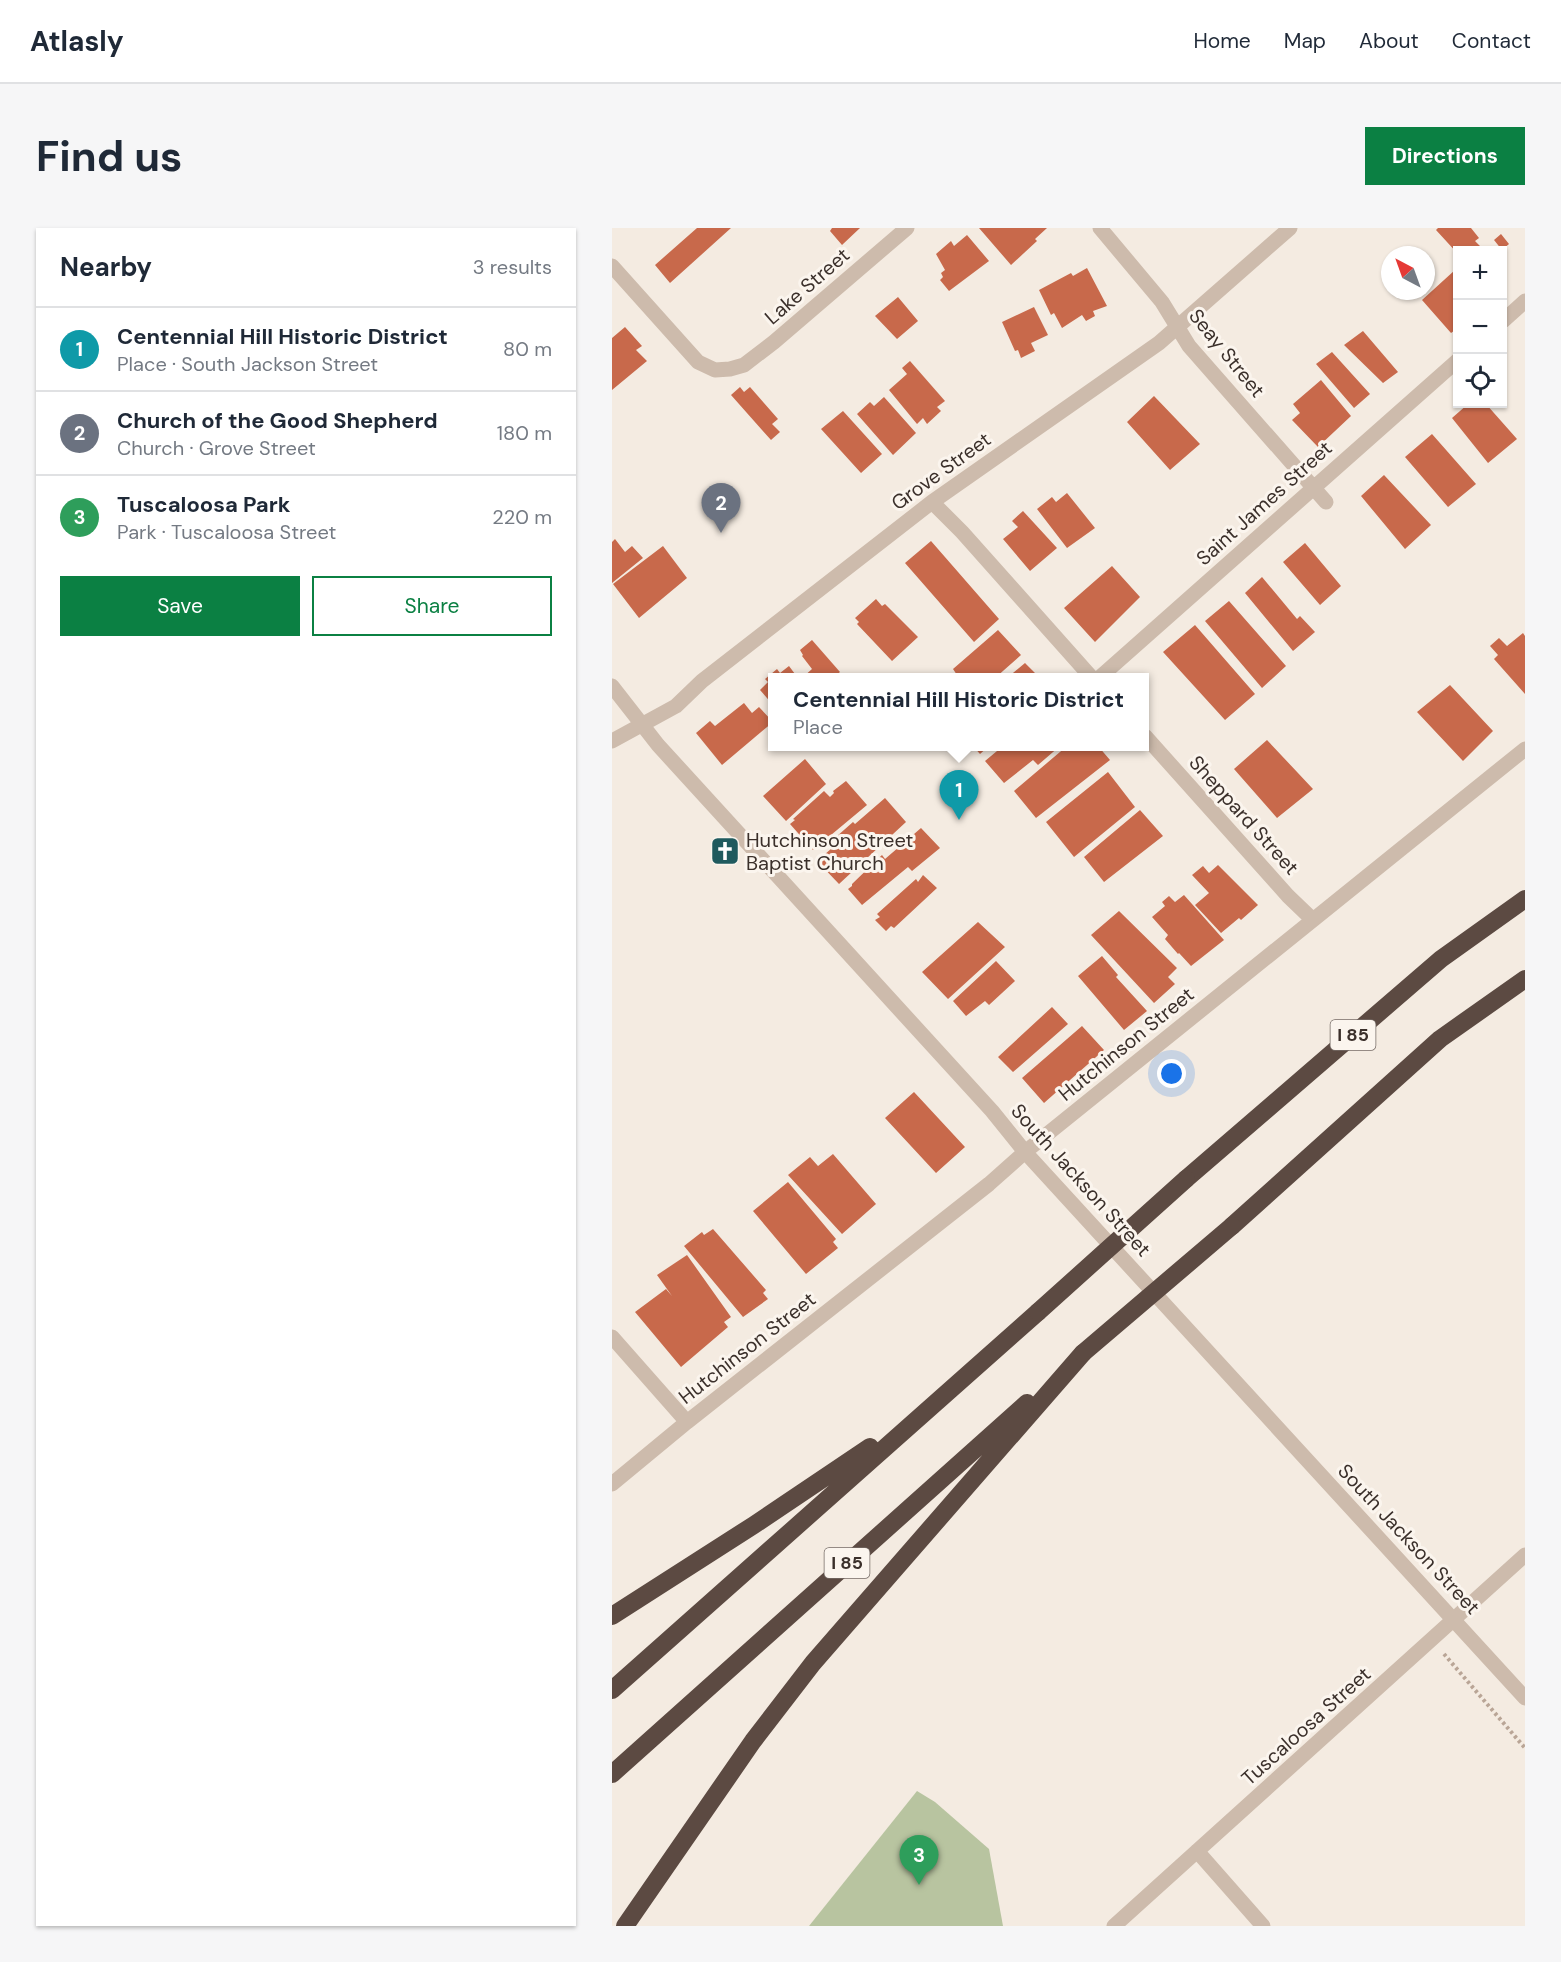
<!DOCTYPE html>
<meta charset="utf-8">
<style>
:root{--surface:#fff;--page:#f6f6f7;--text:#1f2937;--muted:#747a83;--line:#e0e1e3;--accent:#0b8043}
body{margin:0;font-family:"DM Sans",sans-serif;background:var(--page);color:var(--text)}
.controls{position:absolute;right:18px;top:18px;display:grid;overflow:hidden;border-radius:0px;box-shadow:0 2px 4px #0004}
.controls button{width:54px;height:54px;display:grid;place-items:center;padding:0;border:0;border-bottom:2px solid var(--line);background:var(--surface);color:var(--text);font:30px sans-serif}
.compass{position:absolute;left:769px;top:18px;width:54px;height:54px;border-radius:50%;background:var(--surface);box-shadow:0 2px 4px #0004;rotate:319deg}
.you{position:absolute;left:560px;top:846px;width:21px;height:21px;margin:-15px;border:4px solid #fff;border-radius:50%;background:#1a73e8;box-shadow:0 0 0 9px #1a73e833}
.badge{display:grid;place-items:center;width:39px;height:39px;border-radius:50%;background:var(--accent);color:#fff;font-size:20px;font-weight:700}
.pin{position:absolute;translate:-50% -50px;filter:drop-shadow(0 2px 3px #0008)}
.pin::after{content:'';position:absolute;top:32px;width:21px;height:18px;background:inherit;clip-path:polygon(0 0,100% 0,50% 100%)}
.popup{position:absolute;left:156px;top:445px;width:381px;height:78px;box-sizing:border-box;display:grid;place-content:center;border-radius:0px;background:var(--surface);filter:drop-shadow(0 2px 4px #0005);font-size:20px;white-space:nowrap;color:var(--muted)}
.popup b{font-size:22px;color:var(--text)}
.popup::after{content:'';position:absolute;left:50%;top:100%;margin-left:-12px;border:12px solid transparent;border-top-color:var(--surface)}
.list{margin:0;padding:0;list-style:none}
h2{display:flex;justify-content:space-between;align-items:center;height:78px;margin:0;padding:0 24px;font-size:26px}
h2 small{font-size:20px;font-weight:400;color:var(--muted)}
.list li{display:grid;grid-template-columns:39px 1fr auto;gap:18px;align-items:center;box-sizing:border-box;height:84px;padding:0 24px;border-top:2px solid var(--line)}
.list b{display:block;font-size:22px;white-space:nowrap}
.list p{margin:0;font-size:20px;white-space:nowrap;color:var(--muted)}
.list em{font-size:20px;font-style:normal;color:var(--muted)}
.actions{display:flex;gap:12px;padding:18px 24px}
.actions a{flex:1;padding:14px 0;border:2px solid var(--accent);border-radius:0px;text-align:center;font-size:21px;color:var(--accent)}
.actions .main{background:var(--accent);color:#fff}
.icon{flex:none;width:33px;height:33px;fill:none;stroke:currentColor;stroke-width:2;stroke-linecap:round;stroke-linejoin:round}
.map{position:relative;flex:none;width:913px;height:1698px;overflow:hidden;border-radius:0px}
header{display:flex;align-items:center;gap:36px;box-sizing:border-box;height:84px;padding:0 30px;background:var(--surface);border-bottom:2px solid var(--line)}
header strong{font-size:28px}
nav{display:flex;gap:33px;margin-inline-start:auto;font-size:21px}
.intro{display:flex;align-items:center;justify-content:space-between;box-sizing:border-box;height:144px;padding:0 36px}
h1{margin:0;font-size:42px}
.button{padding:15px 27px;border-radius:0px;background:var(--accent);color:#fff;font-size:21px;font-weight:700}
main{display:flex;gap:36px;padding:0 36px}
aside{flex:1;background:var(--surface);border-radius:0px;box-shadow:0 2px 4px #0004}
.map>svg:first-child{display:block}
</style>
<header>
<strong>Atlasly</strong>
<nav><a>Home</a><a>Map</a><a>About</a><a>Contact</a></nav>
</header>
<div class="intro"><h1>Find us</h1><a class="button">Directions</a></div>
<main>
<aside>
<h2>Nearby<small>3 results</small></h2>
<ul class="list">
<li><span class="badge" style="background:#0f9aa8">1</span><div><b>Centennial Hill Historic District</b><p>Place · South Jackson Street</p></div><em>80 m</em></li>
<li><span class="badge" style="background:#6b7280">2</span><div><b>Church of the Good Shepherd</b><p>Church · Grove Street</p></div><em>180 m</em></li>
<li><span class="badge" style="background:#2e9e5b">3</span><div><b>Tuscaloosa Park</b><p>Park · Tuscaloosa Street</p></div><em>220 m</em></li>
</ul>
<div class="actions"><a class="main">Save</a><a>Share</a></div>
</aside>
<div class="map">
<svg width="913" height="1698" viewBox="0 0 913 1698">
<rect width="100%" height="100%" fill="#f4ebe1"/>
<path fill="#b8c4a0" d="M305,1563l18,11 54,47 14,77h-194z"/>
<path fill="#c8694b" d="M85,0h34l-61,55 -15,-18z
M220,0h28l-18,17 -12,-14z
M367,0h68l-12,11 2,2 -26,24z
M826,0h33l8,10 -4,3 9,9h-26v4l-22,-24z
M889,6l8,10 -7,6 -8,-10z
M355,7l22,26 -40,30 -9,-11 3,-3 -2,-4 4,-3 -9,-16 15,-13 3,5z
M475,40l20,38 -14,5 2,5 -9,5 -4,-6 -20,13 -8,-15 -3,2 -12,-25 32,-17 2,3z
M843,42l3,3v55l-7,5 -29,-33z
M286,69l20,24 -21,18 -22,-23z
M422,79l14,28 -17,8 4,8 -14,7 -3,-8 -3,1 -13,-29z
M13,99l17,19 -6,4 11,11 -35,29v-52z
M751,103l35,41 -15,11 -39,-38z
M720,124l38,42 -16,14 -38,-44z
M298,133l35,40 -8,6 4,4 -14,13 -4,-6 -6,6 -28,-34 18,-16 -5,-6z
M709,152l30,36 -33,31 -26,-27 8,-7 -7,-9z
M128,159l4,5 6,-5 28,32 -6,5 8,8 -9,8 -40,-45z
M542,168l46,48 -30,26 -43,-48z
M272,169l32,36 -23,22 -36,-41 13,-12 4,4z
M856,176h18l31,35 -29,24 -36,-45z
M231,183l39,43 -21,19 -40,-44z
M820,206l44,50 -28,23 -43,-50z
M772,247l47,50 -26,24 -44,-53z
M455,265l28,35 -28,20 -30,-39 15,-12 4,5z
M411,283l34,37 -27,23 -27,-32 15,-12 -6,-6z
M3,311l10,13 7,-6 11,12 -31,25v-41z
M319,313l68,78 -25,23 -69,-79z
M693,315l36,43 -21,19 -37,-43z
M51,318l24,32 -48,40 -26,-34z
M500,338l28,31 -45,45 -31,-34z
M650,349l35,42 3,-3 15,16 -22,19 -48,-58z
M264,371l6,7 3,-2 33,33 -26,24 -35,-37 2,-2 -4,-4z
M617,373l57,65 -24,22 -57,-67z
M583,397l60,69 -30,26 -62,-68z
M386,402l23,25 -26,23h-36l-6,-9z
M911,405l2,3v58l-31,-35 4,-4 -8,-9 9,-8 8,8z
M200,412l28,32 -7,6h-31l10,-9 -10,-13 1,-1 -3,-5z
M413,435l15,15h-33z
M177,438l9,12h-25v27l-13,-15 8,-8 -3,-3 12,-10 3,4z
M838,457l43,46 -30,30 -46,-49z
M132,475l8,10 7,-6 14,15 -51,43 -26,-32 14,-12 5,5z
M655,512l46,49 -36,29 -43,-49z
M361,518h16l-9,8z
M391,518h57l-22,19 -5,-5 -29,23 -19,-22z
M455,518h31l12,14 -74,58 -22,-27z
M193,531l21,25 -40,37 -23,-25z
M496,544l27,35 -61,50 -28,-35z
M234,553l21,24 -54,45 -23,-26 5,-4 -2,-1 31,-28 6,6 4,-4 -1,-2z
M273,570l21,24 -67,62 -22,-23 22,-19 -3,-5 17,-15 2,2z
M528,582l23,26 -59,46 -20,-25z
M309,600l19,20 -28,23 -4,-4 -46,38 -14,-16 4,-3v-2l30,-29 3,4z
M606,637l40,40 -17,15 -2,-2 -18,15 -26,-28 14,-12 -17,-18 11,-9 6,7z
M311,647l14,13 -43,40 -3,-2 -5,5 -11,-11 5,-3 -3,-3 39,-35 2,3z
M572,667l40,45 -33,26 -12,-13 -1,1 -13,-15 3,-4 -16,-18 13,-11 -3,-4 7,-6 6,6z
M507,683l58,57 -9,9 7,7 -21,19 -63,-68z
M366,694l27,25 -57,52 -26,-27z
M490,728l16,19 -2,2 31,34 -23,19 -46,-54z
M384,733l19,20 -26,24 -4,-4 -19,15 -13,-15z
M440,779l16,17 -55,48 -15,-15z
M470,798l22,24 -60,53 -22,-25z
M302,864l51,55 -29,26 -51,-55z
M221,926l43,50 -34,30 -54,-59 22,-18 8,9z
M176,954l48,57 -3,3 5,6 -32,26 -53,-63z
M101,1001l53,61 -3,3 5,6 -25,18 -59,-71 18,-14 2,3z
M75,1027l44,62 -7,5 4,5 -47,40 -46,-55 31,-23 6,7 -15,-21z"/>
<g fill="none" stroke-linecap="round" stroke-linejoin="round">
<path stroke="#b9a596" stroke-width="4" stroke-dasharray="3 3" stroke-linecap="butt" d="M832,1426l81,94"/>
<path stroke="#cdbbac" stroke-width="15" d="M488,0l62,74 27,44 137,156
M0,38l86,96 17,8 15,-1 14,-4 30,-23 133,-114
M891,93l22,-20
M320,274l30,30 130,146
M487,450l359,-318
M0,458l46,59 334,366 33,41 500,546
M533,508l143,160 25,24
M0,513l64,-35 26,-25 230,-179 227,-159 131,-115
M0,1109l75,85
M0,1256l75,-62 302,-238 36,-32 500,-403
M585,1623l66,75
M502,1698l411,-371"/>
<path stroke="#5c4a42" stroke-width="18" d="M574,951l255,-220 84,-60
M620,998l208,-187 85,-60
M0,1388l142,-91 116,-78
M0,1462l426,-378
M0,1546l415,-371
M13,1698l128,-185 60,-78 270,-310"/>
<path stroke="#5c4a42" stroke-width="18" d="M426,1084l148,-133
M471,1125l149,-127"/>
</g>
<defs>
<g id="church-square" transform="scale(1.5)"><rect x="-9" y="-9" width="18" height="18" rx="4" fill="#1f5a5e" stroke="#fbf5ee"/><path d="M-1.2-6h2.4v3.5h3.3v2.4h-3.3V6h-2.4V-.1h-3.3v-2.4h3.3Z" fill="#fff"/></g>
</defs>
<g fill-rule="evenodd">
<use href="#church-square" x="113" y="623"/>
</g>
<g text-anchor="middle" stroke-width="6" stroke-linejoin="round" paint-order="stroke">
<g fill="#fbf5ee" stroke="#756b66" stroke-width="1.5">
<rect x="718.5" y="792" width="45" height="30" rx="4.5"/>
<rect x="212.5" y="1320" width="45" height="30" rx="4.5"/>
</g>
<g font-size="18" font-weight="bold" fill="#3b302b">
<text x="741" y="813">I 85</text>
<text x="235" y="1341">I 85</text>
</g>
<g font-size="20" fill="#3b302b" stroke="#fbf5ee">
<text transform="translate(195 58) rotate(-41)" y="7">Lake Street</text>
<text transform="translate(615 125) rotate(51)" y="7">Seay Street</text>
<text transform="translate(329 243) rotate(-36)" y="7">Grove Street</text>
<text transform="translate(652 275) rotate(-42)" y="7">Saint James Street</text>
<text transform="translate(632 587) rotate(48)" y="7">Sheppard Street</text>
<text transform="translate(514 816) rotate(-39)" y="7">Hutchinson Street</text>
<text transform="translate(469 952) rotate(48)" y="7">South Jackson Street</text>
<text transform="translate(135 1120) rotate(-38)" y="7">Hutchinson Street</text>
<text transform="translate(797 1311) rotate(47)" y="7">South Jackson Street</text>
<text transform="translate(694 1498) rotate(-42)" y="7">Tuscaloosa Street</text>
</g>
<g font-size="20" fill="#3b302b" stroke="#fbf5ee" text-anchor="start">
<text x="134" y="619">Hutchinson Street<tspan x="134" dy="23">Baptist Church</tspan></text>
</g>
</g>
</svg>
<div class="controls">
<button>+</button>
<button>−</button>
<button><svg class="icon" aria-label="locate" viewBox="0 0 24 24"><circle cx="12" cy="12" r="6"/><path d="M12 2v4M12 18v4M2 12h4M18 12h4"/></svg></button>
</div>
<svg class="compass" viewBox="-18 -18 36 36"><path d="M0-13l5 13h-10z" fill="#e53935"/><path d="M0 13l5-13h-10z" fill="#747a83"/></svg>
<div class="you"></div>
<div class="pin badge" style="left:347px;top:592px;background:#0f9aa8">1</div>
<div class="popup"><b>Centennial Hill Historic District</b>Place</div>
<div class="pin badge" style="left:109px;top:305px;background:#6b7280">2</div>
<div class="pin badge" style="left:307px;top:1657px;background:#2e9e5b">3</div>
</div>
</main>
